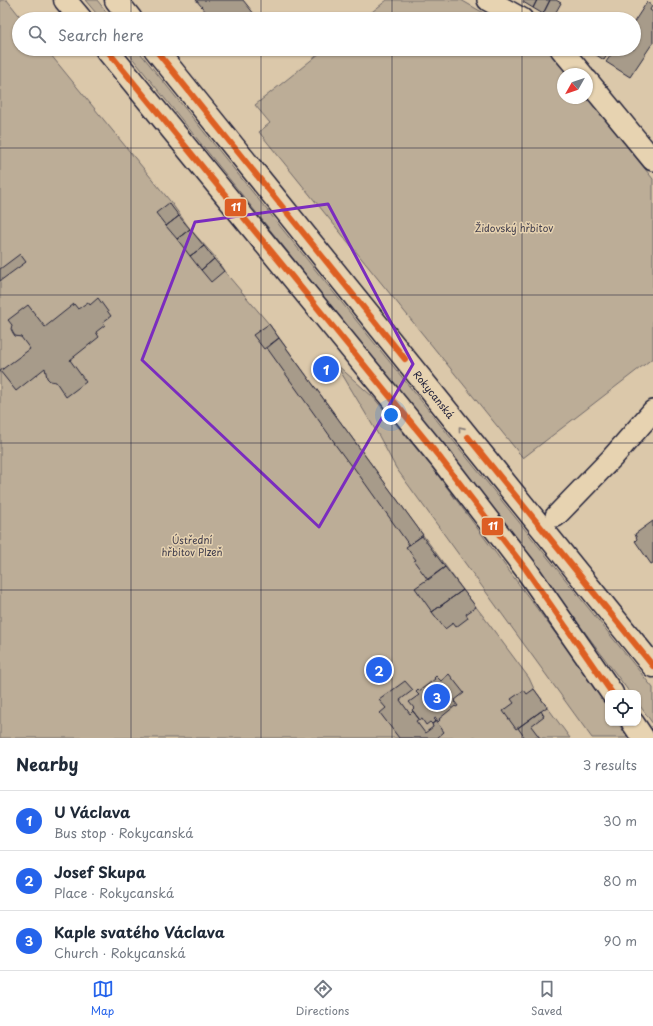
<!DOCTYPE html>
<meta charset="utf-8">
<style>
:root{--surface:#fff;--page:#f6f6f7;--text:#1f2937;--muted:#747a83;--line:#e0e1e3;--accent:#2563eb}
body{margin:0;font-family:"Playpen Sans",sans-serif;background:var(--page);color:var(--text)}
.controls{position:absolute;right:12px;bottom:12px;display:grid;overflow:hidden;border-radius:8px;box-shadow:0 1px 3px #0004}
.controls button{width:36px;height:36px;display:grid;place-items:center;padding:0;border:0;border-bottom:1px solid var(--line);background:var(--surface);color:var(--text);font:20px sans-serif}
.compass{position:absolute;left:557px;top:68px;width:36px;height:36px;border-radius:50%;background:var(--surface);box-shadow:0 1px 3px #0004;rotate:230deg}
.you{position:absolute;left:391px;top:415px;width:14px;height:14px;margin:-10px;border:3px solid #fff;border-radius:50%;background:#1a73e8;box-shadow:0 0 0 6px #1a73e833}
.badge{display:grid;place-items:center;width:26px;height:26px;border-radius:50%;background:var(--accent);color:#fff;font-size:13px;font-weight:700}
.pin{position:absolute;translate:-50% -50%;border:2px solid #fff;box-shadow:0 1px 4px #0006}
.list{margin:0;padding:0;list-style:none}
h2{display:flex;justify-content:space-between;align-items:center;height:52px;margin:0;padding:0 16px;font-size:17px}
h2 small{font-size:13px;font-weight:400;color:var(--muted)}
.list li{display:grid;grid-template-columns:26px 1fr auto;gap:12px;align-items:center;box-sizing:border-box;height:60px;padding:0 16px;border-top:1px solid var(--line)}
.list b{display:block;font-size:15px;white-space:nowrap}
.list p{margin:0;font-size:13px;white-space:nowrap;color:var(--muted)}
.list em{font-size:13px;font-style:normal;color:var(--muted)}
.icon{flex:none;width:22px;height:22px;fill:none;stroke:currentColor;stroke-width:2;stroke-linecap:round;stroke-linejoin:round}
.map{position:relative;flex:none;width:653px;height:738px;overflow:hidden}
.search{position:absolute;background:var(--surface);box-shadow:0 1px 3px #0004;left:12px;right:12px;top:12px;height:44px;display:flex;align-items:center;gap:10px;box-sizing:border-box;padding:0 14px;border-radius:22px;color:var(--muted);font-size:15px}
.sheet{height:232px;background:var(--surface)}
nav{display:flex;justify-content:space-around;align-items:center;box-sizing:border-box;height:56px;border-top:1px solid var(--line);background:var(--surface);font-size:11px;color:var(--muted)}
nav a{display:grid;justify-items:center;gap:2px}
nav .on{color:var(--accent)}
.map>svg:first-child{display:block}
</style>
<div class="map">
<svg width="653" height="738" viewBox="0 0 653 738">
<rect width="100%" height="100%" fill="#dbc8aa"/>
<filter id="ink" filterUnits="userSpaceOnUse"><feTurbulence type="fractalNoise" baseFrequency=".025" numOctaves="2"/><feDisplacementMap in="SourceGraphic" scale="8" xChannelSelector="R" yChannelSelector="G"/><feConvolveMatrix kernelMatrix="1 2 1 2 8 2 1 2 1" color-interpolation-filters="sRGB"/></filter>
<g filter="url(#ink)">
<path fill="#bcad97" stroke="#6f6869" d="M0,0h7l15,19h-3v30h27l124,152 20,28 26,29 8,13 45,53 194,266 20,26 46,62 5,11 36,49h-570z
M85,0h12l15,19h-11z
M387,0h74l33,19h-131z
M125,49h12l516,639v36l-15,-21v-10h-8l-139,-188z
M325,49h222l5,3 17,22h-6v24h24v-2l66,83v179l-130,100 -264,-326 11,-9 -15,-18z
M336,364l37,33 58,69 136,183 41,59v15h10l10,15h-36l-196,-270 -17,-32z"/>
<path fill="#a79b8a" stroke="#22223b" d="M196,0h47l12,15 -5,4h-38z
M524,0h13l-4,8 -10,-6z
M537,0h13l-7,14 -10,-6z
M550,0h6l5,3 -9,16 -9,-5z
M647,2l5,4 -2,4 3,2v32h-1l-22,33 -24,-15 9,-13h19v-27z
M587,49h24l-7,11z
M169,203l10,13 -13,10 -10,-13z
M179,216l11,13 -13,10 -11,-13z
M190,229l14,17 -14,10 -13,-17z
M204,246l10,13 -13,11 -11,-14z
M20,254l6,8 -26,19v-12z
M214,259l10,12 -13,11 -10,-12z
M98,298l13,18 -8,6 2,3 -9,7 3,5 -29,23 16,22 -20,15 -10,-15 -6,-1 -3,-3 -2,-10 -29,23 -16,-20 30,-22 -9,-12 -6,-1 -2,-3 -2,-4 1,-4 -4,-5 20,-15 17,22 29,-23 4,5 10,-7 2,3z
M269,324l10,14 -15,11 -11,-14z
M279,338l144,197 -14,10 -57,-80 -1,1 -17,-23h1l-68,-95z
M653,521v42l-2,1 -16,-23 2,-2 -2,-5z
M422,536l23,31 -17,13 -14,-19 2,-1 -10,-13z
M445,567l18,23 -31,22 -17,-24z
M463,590l13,17 -10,7 2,4 -12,9 -3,-4 -8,6 -13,-17z
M449,674l15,19 -9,7 1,1 -1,1 3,4 -2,1 -1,-1 -16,13 1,1 -2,2 -2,-4 -2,1 2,2 -4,3 -2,-2 -4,3 -4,-6 -2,1 -1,-1 -7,-9 2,-2 -5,-6 10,-7 -3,-3 2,-2 1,1 16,-12 -1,-1 2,-2 5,5z
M405,681l8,9 -13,10 10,14 3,-3 6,8 -3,2 9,12 8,-6 -1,-3 4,-3 8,11 -7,6h-38l-19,-25 6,-5 -7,-8z
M534,689l13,18 -31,22 -13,-18 11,-8 -3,-4 13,-9 3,4z
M541,711l3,5 -13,10 9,12h-15l-7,-10z"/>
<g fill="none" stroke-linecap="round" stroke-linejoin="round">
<g stroke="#22223b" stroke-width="24">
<path id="street" d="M488,0l34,19
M561,49l21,25
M587,80l66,80
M556,516l56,-58 41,-47"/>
</g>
<g stroke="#22223b" stroke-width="25">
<g id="primary">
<path d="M65,0l16,19"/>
<path d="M116,0l15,19"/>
<path d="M106,49l335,410 84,109 87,125"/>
<path id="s1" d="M155,49l498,617"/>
<path d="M633,723l10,15"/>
</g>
</g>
<use href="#street" stroke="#e7d3b1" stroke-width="21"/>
<use href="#primary" stroke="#e7d3b1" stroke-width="22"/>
<g stroke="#e7d3b1" stroke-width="9">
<path id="bus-1" d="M106,49l335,410 84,109 87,125
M155,49l250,310
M468,437l185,229"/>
</g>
<use href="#bus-1" stroke="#dd5e24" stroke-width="6"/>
</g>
<defs><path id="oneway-chevron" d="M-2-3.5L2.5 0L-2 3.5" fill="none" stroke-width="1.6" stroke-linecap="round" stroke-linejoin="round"/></defs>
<use stroke="#847a76" href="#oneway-chevron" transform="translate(461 429) rotate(-129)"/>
</g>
<path fill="none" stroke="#7b2cbf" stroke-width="3" stroke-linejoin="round" d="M328,204l85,160 -94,163 -177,-167 53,-138z"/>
<path fill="none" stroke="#22223b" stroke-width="1" stroke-opacity="0.55" d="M131,0v19M261,0v19M392,0v19M522,0v19M131,49v689M261,49v689M392,49v689M522,49v689M0,148h653M0,295h653M0,443h653M0,590h653"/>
<g text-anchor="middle" stroke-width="3" stroke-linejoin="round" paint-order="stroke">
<g font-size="10" fill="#413e4d" stroke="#e7d3b1">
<text x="514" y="232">Židovský hřbitov</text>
<text x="192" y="544">Ústřední<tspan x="192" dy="12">hřbitov Plzeň</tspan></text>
</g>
<g font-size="10" fill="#22223b" stroke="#e7d3b1">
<text dy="4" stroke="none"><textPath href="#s1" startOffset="444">Rokycanská</textPath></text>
</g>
</g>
<g stroke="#e7d3b1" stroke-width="1.5">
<rect x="224" y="198" width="23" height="19" rx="4" fill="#dd5e24"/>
<rect x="481" y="517" width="23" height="19" rx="4" fill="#dd5e24"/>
</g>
<g font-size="11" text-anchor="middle" font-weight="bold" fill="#fff">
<text x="236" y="211">11</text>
<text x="493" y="530">11</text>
</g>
</svg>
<div class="controls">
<button><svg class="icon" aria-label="locate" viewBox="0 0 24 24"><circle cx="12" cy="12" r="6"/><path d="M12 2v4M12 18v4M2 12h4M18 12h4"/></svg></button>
</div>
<svg class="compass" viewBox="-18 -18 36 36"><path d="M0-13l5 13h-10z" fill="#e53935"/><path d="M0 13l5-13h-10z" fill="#747a83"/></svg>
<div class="you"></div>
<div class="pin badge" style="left:326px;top:369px">1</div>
<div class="pin badge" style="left:379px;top:670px">2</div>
<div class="pin badge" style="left:437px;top:697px">3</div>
<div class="search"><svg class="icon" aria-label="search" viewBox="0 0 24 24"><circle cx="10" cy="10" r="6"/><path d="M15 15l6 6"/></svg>Search here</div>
</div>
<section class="sheet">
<h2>Nearby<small>3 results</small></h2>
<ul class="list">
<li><span class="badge">1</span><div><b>U Václava</b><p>Bus stop · Rokycanská</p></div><em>30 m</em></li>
<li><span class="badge">2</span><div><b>Josef Skupa</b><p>Place · Rokycanská</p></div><em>80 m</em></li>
<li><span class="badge">3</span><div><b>Kaple svatého Václava</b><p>Church · Rokycanská</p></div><em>90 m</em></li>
</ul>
</section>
<nav>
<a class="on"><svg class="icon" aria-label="map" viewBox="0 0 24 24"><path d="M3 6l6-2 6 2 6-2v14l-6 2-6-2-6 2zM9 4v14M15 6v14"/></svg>Map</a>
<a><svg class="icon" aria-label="directions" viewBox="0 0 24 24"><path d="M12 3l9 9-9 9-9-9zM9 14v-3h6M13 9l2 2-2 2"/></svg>Directions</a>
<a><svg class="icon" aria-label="saved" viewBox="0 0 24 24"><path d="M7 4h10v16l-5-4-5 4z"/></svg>Saved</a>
</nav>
